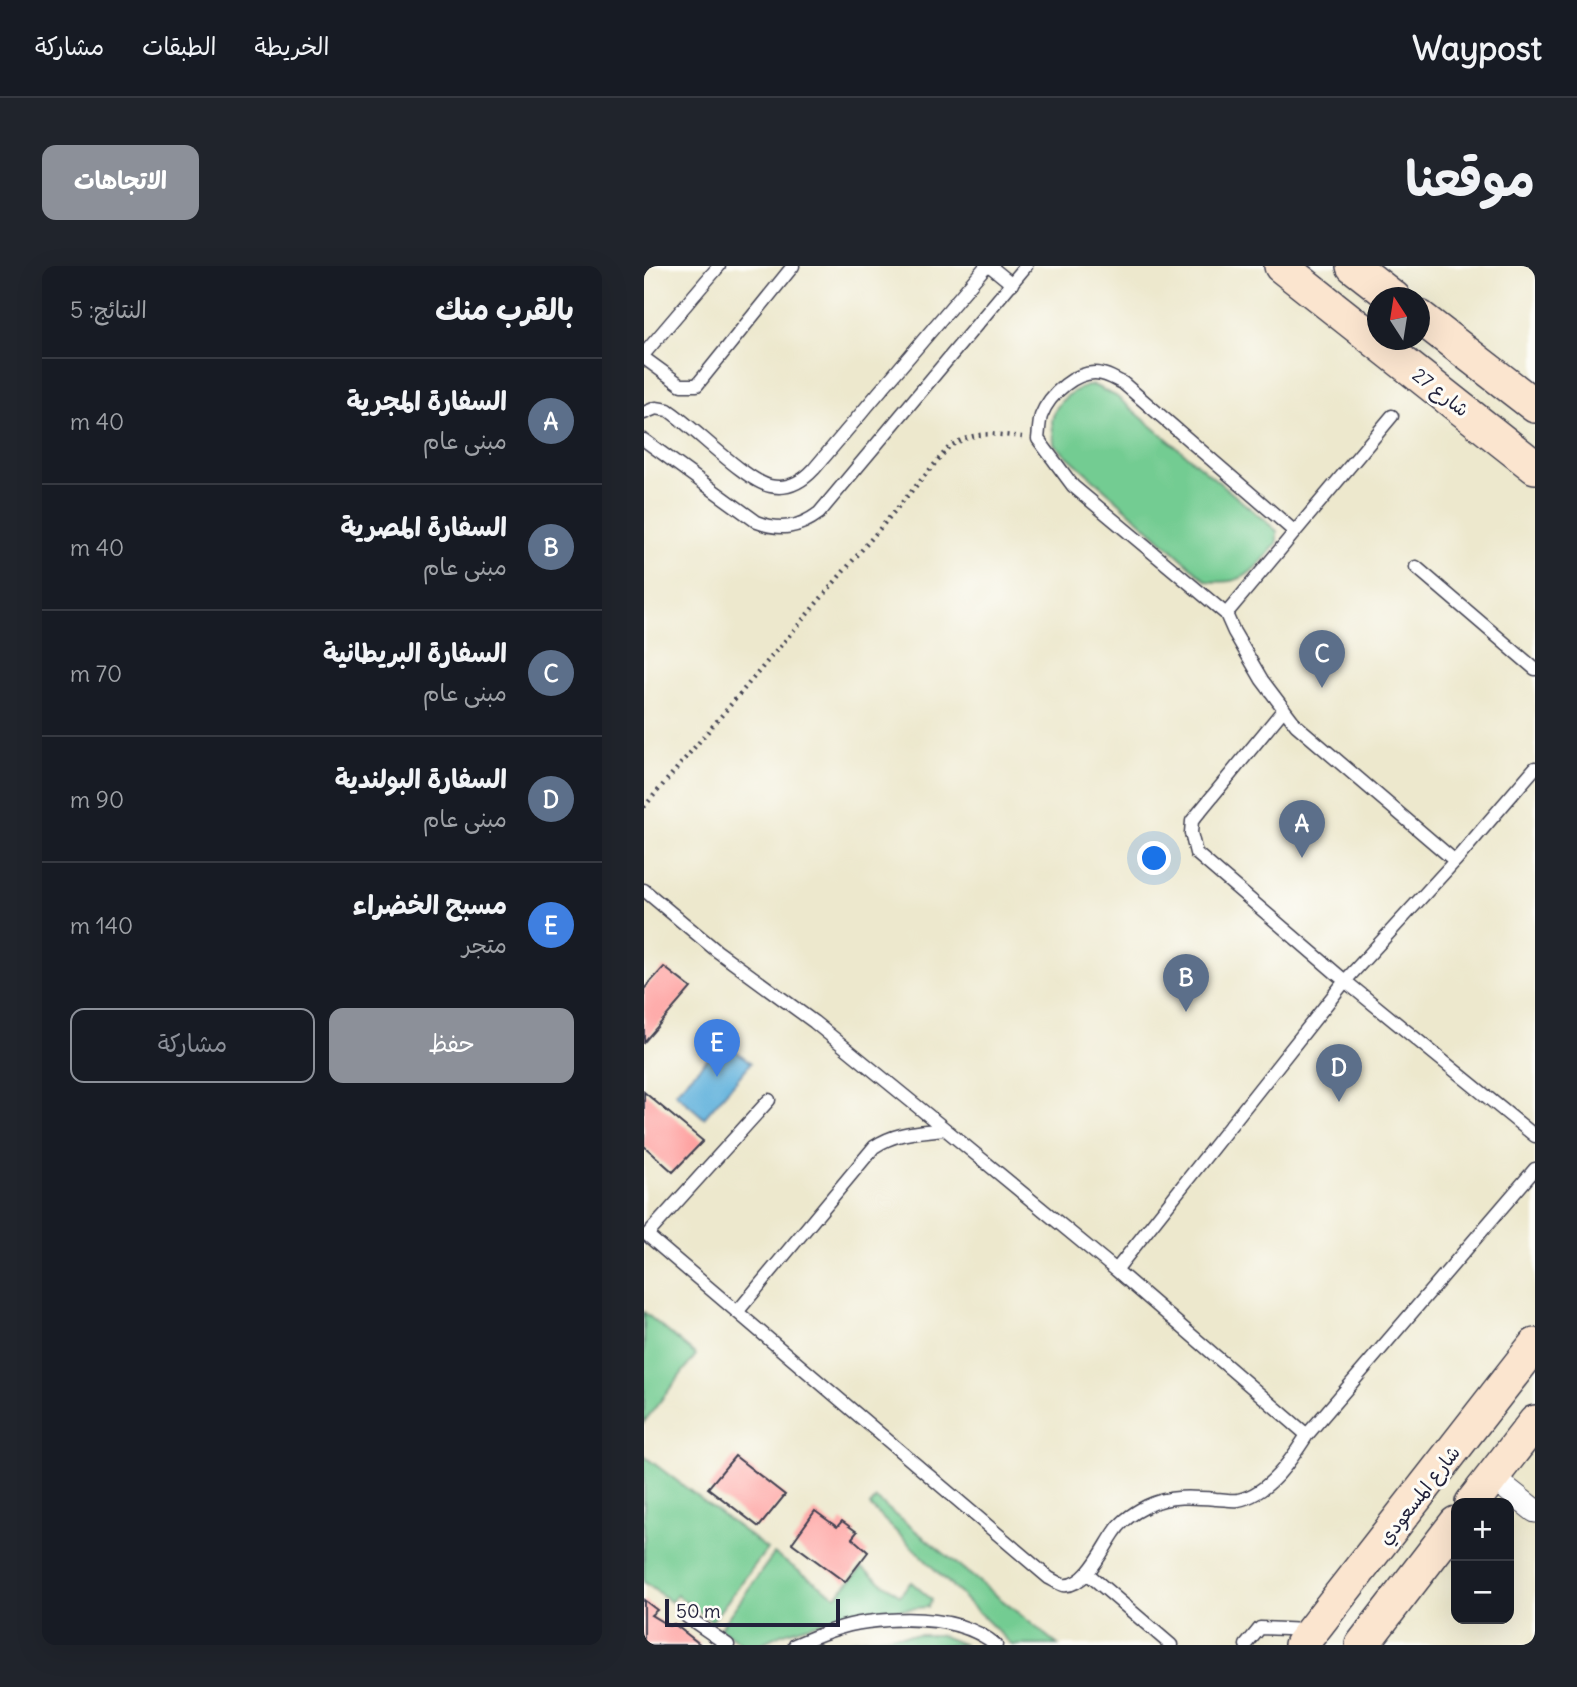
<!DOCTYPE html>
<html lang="ar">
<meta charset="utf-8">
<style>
:root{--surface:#171b24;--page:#20242c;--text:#f1f3f6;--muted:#9ea1a6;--line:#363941;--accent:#8c9099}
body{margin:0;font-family:Delius,"Playpen Sans Arabic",sans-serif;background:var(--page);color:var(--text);direction:rtl}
.controls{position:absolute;right:21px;bottom:21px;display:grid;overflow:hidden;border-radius:14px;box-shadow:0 7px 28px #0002}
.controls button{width:63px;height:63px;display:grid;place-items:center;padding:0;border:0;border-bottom:2px solid var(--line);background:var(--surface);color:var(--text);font:35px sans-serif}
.compass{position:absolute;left:723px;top:21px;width:63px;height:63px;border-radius:50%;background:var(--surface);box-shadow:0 7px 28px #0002;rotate:348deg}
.scale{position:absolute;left:21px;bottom:18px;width:175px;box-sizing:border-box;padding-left:7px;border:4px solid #22223b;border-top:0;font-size:19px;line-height:24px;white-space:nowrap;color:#22223b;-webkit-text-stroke:5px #fdfcf7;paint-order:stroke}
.you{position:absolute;left:511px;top:593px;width:24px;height:24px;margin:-18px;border:5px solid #fff;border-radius:50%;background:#1a73e8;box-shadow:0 0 0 10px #1a73e833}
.badge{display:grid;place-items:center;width:46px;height:46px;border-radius:50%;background:var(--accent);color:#fff;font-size:23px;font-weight:700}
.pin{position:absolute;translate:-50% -58px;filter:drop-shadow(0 2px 4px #0008)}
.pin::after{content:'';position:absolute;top:37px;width:24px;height:21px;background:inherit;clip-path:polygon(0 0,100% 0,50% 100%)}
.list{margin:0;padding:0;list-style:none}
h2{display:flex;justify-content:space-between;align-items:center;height:91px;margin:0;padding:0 28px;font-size:30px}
h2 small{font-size:23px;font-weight:400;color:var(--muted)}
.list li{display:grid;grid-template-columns:46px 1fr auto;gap:21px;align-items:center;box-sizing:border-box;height:126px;padding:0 28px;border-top:2px solid var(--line)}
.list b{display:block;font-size:26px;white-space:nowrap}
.list p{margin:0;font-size:23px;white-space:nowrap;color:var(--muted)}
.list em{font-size:23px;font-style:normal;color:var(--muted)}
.actions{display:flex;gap:14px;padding:21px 28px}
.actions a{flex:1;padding:16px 0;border:2px solid var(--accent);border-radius:14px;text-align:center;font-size:24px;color:var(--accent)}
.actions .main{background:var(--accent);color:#fff}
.map{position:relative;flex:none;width:891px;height:1379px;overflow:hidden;direction:ltr;border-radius:14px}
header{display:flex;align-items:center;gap:42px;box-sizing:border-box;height:98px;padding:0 35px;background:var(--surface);border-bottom:2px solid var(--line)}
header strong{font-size:33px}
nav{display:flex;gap:38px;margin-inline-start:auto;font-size:24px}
.intro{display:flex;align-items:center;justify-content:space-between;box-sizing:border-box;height:168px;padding:0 42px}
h1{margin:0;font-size:49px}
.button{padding:18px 32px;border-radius:14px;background:var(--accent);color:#fff;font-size:24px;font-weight:700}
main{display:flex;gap:42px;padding:0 42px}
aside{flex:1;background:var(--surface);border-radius:14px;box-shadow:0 7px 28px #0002}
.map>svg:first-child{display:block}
</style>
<header>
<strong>Waypost</strong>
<nav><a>الخريطة</a><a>الطبقات</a><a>مشاركة</a></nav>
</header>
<div class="intro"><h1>موقعنا</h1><a class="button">الاتجاهات</a></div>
<main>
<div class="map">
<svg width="891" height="1379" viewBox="0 0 891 1379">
<rect width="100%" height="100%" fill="#fdfcf7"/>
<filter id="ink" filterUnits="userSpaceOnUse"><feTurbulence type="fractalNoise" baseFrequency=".0143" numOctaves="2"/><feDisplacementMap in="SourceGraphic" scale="14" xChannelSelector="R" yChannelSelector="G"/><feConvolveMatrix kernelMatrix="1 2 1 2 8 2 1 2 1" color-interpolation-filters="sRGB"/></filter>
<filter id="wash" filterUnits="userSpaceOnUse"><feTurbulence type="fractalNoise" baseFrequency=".00686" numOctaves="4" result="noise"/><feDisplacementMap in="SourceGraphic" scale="28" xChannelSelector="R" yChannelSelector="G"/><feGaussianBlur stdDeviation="1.57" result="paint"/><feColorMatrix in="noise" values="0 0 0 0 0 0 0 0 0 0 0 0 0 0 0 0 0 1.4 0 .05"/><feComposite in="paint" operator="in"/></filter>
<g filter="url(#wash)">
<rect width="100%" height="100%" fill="#ede8cd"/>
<path fill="#73cc92" stroke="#4a7766" stroke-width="2" d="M449,119l23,11 161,135v12c-23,27 -32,43 -70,38l-153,-137c0,-8 -2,-17 -2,-23 3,-21 23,-33 41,-36z
M0,1046l52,43 -52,67z
M0,1190l123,93 -55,72 -35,-26 -6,7 -27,-20z
M232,1233l182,146h-46l-142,-139z
M130,1288l62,42 26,-28 38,27 11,-13 21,18 -4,7 -79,6 -68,21 -23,11h-15l-23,-17z
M252,1369h44l25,10h-134l21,-5z"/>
<path fill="#63b3dd" stroke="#426a8c" stroke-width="2" d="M80,775l27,22 -47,55 -29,-25z"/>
<g id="blocks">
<path fill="#fea2a1" d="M20,701l27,21 -47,54v-53z
M0,826l59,49 -30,31 -29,-26z
M91,1190l50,39 -26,32 -51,-39z
M171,1245l22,16 5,-6 15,11 -5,6 16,14 -23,30 -53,-39z
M0,1334l13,10 -6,5 18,11 5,-2 27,21h-57z"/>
</g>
</g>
<g filter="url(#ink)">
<use href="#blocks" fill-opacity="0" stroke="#404051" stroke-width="2"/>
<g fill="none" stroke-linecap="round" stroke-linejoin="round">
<g stroke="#404051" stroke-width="15">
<path id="service" d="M346,0l22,18
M0,88l75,-88
M0,92l37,27h16l96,-119
M0,147l12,-5 12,2c26,17 76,70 102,76 18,4 32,-4 44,-17l172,-203
M0,174l113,82c23,9 42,6 62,-9l207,-247
M772,301l119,102
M582,348l166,-198
M640,443l-92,112 -1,12 5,20 149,128 190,155
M811,595l80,-93
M0,624l73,61 97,71 131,107 171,141 191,165
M125,834l-122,135 402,343c4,2 10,6 14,7 23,3 41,-38 51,-52 7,-12 21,-21 33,-27 22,-11 46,-9 69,-7 7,0 15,2 22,1 31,-6 53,-40 69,-65l228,-266
M472,1004l229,-289 110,-120 -159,-136 -34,-45 -28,-48 -8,-18 -153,-128 -35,-47c1,-8 1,-16 3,-23 8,-21 36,-48 61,-42 7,1 14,6 21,9l172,149
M94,1045l136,-164c22,-15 45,-15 71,-18
M443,1307l84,72
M42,1350l42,29
M151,1379c23,-10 47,-20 72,-23 41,-5 96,-5 129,23
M602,1379l14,-17 48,2"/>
</g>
<g stroke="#404051" stroke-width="25">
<path id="minor" d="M848,1211l43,34"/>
</g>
<g stroke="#404051" stroke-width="36">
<path id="secondary" d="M637,0l254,201
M709,0l41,32
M776,51l115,89
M828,1237l63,-81
M657,1379l234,-300
M718,1379l94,-122"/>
</g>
<path stroke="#404051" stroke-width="4.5" stroke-dasharray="2 5" stroke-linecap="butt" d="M0,541l305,-360c27,-17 43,-13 73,-10"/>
<use href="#service" stroke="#fff" stroke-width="12"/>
<use href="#minor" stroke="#fff" stroke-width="23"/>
<use href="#secondary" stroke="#fbe5cf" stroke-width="33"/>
</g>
</g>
<g text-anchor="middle" stroke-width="6" stroke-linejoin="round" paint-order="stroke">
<g font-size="19" fill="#22223b" stroke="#fdfcf7">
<text transform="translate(797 126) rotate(38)" y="7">شارع 27</text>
<text transform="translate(775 1229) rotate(-52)" y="7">شارع المسعودي</text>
</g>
</g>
</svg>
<div class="controls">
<button>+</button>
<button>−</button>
</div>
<svg class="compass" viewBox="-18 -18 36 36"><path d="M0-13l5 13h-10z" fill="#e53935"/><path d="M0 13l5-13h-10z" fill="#9ea1a6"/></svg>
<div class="scale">50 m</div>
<div class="you"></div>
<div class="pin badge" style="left:658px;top:592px;background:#5c6f8a">A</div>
<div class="pin badge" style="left:542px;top:746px;background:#5c6f8a">B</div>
<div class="pin badge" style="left:678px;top:422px;background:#5c6f8a">C</div>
<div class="pin badge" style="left:695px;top:836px;background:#5c6f8a">D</div>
<div class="pin badge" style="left:73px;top:811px;background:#3f7fe0">E</div>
</div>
<aside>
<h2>بالقرب منك<small>النتائج: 5</small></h2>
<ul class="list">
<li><span class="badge" style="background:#5c6f8a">A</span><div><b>السفارة المجرية</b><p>مبنى عام</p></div><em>40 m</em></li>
<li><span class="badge" style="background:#5c6f8a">B</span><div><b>السفارة المصرية</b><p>مبنى عام</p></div><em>40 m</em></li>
<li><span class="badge" style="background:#5c6f8a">C</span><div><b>السفارة البريطانية</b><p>مبنى عام</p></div><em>70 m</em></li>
<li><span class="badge" style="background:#5c6f8a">D</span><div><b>السفارة البولندية</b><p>مبنى عام</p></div><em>90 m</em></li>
<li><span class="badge" style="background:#3f7fe0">E</span><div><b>مسبح الخضراء</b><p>متجر</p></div><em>140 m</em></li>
</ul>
<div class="actions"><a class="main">حفظ</a><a>مشاركة</a></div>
</aside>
</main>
